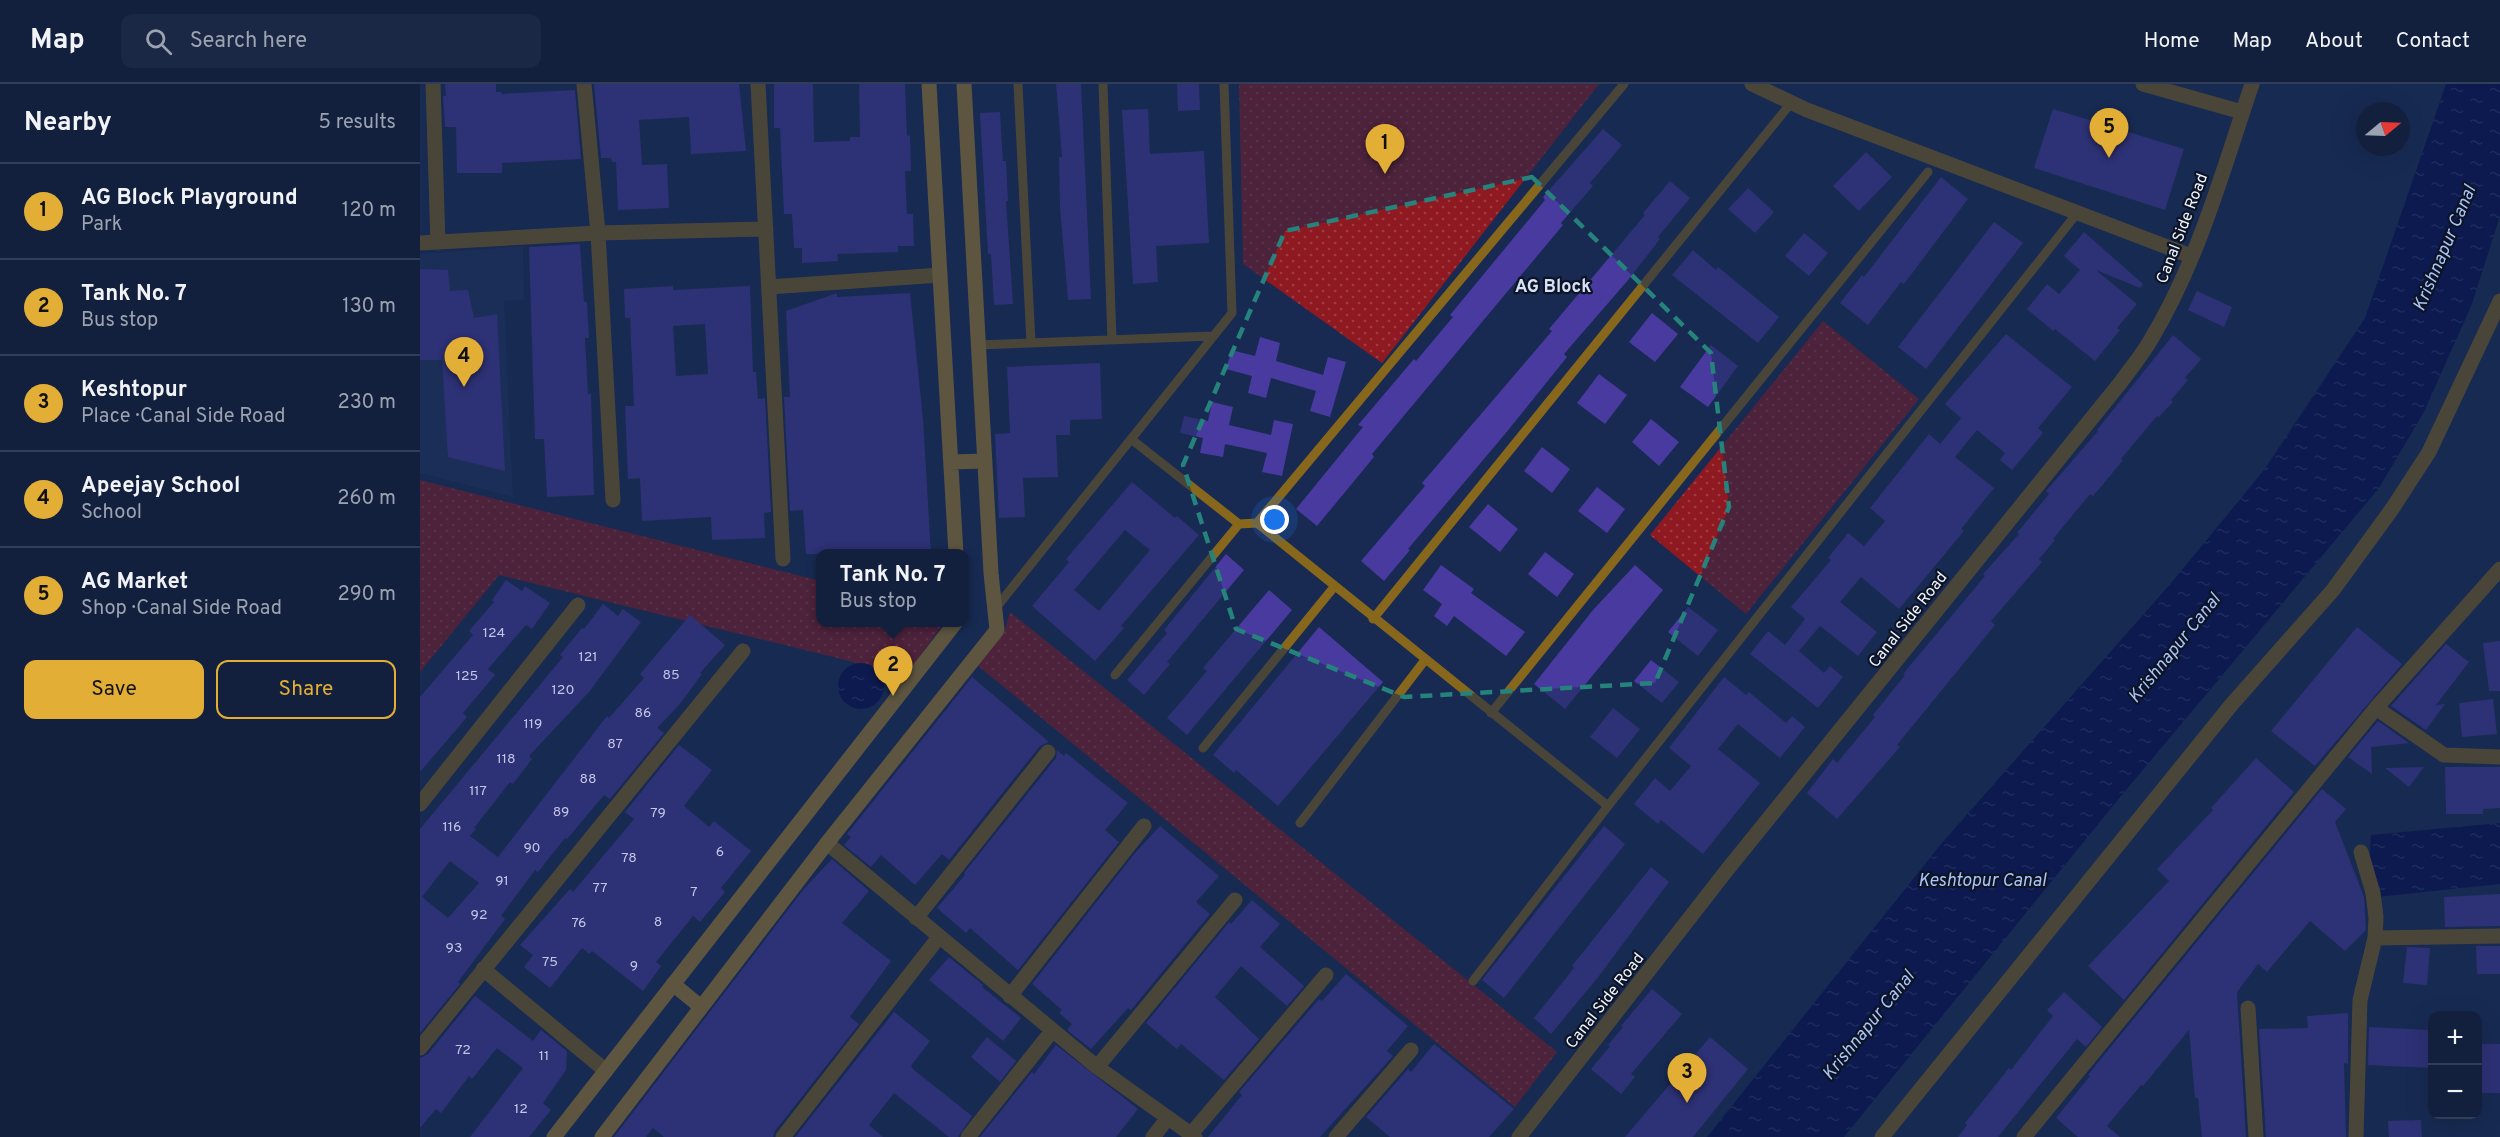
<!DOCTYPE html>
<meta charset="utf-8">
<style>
:root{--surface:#12203e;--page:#1b2845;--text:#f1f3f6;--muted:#9ca3b0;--line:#313e58;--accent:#e3ae35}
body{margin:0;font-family:Overpass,sans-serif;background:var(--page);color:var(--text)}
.controls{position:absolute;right:18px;bottom:18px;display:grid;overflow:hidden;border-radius:12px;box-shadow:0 6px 24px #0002}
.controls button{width:54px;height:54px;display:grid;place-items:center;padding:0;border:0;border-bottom:2px solid var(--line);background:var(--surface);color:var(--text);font:30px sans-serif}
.compass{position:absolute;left:1936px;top:18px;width:54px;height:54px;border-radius:50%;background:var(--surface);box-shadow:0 6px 24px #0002;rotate:71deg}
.you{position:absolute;left:855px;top:436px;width:21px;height:21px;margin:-15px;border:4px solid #fff;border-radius:50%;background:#1a73e8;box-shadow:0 0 0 9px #1a73e833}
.badge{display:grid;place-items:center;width:39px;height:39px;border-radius:50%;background:var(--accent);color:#111;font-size:20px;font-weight:700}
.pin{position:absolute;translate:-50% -50px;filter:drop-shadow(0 2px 3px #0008)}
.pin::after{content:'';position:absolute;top:32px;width:21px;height:18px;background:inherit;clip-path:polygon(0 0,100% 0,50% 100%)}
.popup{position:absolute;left:396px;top:465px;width:153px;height:78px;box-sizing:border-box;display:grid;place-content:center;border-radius:12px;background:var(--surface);filter:drop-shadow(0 2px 4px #0005);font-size:20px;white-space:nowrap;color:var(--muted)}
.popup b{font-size:22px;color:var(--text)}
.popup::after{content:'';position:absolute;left:50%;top:100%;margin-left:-12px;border:12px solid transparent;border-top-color:var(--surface)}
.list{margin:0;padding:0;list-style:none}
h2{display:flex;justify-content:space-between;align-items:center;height:78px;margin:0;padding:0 24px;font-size:26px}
h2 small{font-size:20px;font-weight:400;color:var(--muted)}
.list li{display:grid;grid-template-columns:39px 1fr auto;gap:18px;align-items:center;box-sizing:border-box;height:96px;padding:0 24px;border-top:2px solid var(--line)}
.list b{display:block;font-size:22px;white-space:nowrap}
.list p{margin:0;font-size:20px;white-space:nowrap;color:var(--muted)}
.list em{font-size:20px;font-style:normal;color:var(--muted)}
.actions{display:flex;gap:12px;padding:18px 24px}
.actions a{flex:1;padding:14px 0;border:2px solid var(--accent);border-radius:12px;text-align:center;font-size:21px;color:var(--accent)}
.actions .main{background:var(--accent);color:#111}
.icon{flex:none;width:33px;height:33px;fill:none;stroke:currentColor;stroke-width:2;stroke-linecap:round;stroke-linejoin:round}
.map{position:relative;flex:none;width:2080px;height:1053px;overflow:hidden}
header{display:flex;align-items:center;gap:36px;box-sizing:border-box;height:84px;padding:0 30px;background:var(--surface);border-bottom:2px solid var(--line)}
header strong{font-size:28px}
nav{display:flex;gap:33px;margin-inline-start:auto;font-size:21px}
.search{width:420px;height:54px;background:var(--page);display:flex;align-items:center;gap:15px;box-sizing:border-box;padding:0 21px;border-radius:12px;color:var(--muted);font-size:22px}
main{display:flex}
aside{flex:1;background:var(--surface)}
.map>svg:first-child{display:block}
</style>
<header>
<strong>Map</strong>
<div class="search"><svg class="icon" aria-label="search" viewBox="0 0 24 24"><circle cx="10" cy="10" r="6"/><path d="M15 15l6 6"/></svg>Search here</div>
<nav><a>Home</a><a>Map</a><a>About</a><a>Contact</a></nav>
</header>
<main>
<aside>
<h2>Nearby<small>5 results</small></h2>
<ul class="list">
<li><span class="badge">1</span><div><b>AG Block Playground</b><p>Park</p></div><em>120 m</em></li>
<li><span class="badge">2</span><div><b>Tank No. 7</b><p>Bus stop</p></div><em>130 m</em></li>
<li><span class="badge">3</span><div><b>Keshtopur</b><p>Place · Canal Side Road</p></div><em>230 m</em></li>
<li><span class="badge">4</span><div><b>Apeejay School</b><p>School</p></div><em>260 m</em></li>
<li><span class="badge">5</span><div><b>AG Market</b><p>Shop · Canal Side Road</p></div><em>290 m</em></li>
</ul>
<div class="actions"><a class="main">Save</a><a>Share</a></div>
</aside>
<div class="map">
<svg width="2080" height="1053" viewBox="0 0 2080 1053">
<defs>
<pattern id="grass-dots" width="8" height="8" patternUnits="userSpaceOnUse" patternTransform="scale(1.5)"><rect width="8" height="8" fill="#8f1921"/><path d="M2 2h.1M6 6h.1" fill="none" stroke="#9f3b42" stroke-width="1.8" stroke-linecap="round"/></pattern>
<pattern id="water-ripples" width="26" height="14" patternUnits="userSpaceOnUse" patternTransform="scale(1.5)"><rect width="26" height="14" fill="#00084f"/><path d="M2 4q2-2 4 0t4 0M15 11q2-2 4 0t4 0" fill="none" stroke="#262d69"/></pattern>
</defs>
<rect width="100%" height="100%" fill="#182a52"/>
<path fill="#1e3361" d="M103,162l1,54 -20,1 9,196 -93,-24v-219z"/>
<path fill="url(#grass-dots)" d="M819,0h360l-217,279 -139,-99z
M1403,237l96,78 -173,215 -96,-79z
M0,396l401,101v41l123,1 -38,52 -407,-100 -79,97z
M590,528l547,440 -42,55 -538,-442 27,-32z"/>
<path fill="url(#water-ripples)" d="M2026,0h54v132l-28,88 -48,108 -45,76 -258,308 -277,341h-137l234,-293 231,-262 92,-112 101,-152z
M418 602a23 23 0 1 1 46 0a23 23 0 1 1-46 0Z
M2080,739v61l-123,13 -8,-29 2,-33z"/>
<path fill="#483a9f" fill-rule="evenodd" d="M25,0h51v8h5v2l74,-4 6,69 -79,4v10h-45l-1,-46h-11l-2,-31h3z
M174,0h145l7,67 -55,3 -2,-37 -50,3 3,45 25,-1 2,44 -51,2 -2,-48h-4l-1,-4h-10z
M354,0h39l1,58 36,-1v-4h10l-1,-53h46l2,52 3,-1 1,36h-6l2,43h6l1,32h-16v6l-61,2 1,7 -36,2v-15h-8l-2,-34h-8l-4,-86h-6z
M636,0h25l10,215 -23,1 -8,-93 -1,-50h3z
M757,0h22l1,26 -22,1z
M728,25l2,45 54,-3 5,92 -53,3 2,36 -25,2 -11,-174z
M1633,25l131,40 -19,61 -131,-42z
M580,28l3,49h3l2,40h-2l7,103 -19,1 -3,-51h-3l-8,-141z
M1183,45l19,16 -32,38 3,3 -32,37 2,2 -191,229 2,3 -57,69 -21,-17 67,-82 -5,-2 56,-66 2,2 37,-44 -3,-2 95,-115 -2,-3z
M1446,68l26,25 -33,34 -26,-25z
M1521,93l27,22 -64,85 -3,-2 -33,43 -28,-22 22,-28 2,2z
M1250,97l20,17 -32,39 2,2 -31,40 -65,75 3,3 -62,77 -97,115 2,1 -26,31 -23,-20 64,-75 -3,-3 130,-152 -3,-2 96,-114 -2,-2z
M1328,104l26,24 -19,21 -27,-24z
M1574,138l29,21 -97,126 -28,-22z
M1664,148l59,52 -3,4 -44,-18 41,34 -20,24 3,2 -25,31 -40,-32 -2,2 -26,-22 20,-25 12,10 21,-24 -16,-14z
M1384,149l24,20 -19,23 -24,-20z
M160,160l4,58h3l2,36h-4l3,56h3l3,101 -47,2 -3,-58h-9l-6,-192z
M1273,166l23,20 2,-3 61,50 -21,26 -86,-68z
M0,185l28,1 2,21 18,-1 6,28 23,-4 8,157 -57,-14 -6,-97h-22z
M253,202v4l77,-4 3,86h3l2,27 7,-1 6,114 -7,1 1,25 -53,2 -1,-23 -69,4 -2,-43 -12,1 -3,-73h9l-4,-88h-5l-1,-29zM285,240l3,50 -32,2 -3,-50z
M1777,207l35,16 -8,20 -36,-17z
M417,209v4l73,-4 13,126 8,135h-125l-3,-44 -13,1 -6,-114h6l-4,-86z
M1232,229l26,21 -23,28 -26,-20z
M1586,250l66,53 -34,41 5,5 -31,37 -12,-10 5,-7 -28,-23 -22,27 39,31 -33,41 3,2 -65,78 -38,-32 -21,25 37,30 -19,24 -38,-30 -21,25 25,22 6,-7 13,11 -25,31 -68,-54 18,-23 17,14 20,-26 -14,-12 40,-47 -3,-2 20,-25 16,13 21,-25 -15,-13 59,-74 11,10 21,-26 -16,-14z
M1753,251l28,24 -16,19 3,2 -17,20 2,2 -14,15 -2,-1 -36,43 2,1 -18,22 -12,14 -3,-2 -37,45 2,1 -16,19 3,3 -51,59 4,4 -98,120 3,2 -63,72 -30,-26 26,-34 4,4 38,-46 -2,-2 32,-40 -2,-1 82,-98 -2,-2 36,-40 -2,-1 32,-39 -3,-3 52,-60 -1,-1z
M840,253l20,6 -4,18 47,14 5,-18 18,5 -16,55 -20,-6 6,-20 -45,-13 -5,20 -18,-5 4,-17 -26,-7 5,-19 24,6z
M1291,261l27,21 -30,41 -28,-20z
M680,279l2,56 -32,1v15h-14l2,42 -35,1 2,39 -26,1 -4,-84 15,-1 -3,-66z
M1179,290l28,21 -22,29 -28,-21z
M792,318l21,5 -4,18 42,10 3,-15 19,4 -11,52 -20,-4 5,-19 -42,-9 -2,13 -23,-4 3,-15 -23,-5 4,-17 24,5z
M1231,335l28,23 -20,24 -27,-24z
M1122,363l28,22 -18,24 -28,-22z
M712,398l43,36 2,-2 22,19 -78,91 3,2 -29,33 -63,-55 37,-44 -3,-3zM705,446l25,20 -51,61 -25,-21z
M1177,403l28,22 -18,24 -29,-22z
M1068,420l30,25 -18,23 -31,-25z
M1125,468l29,22 -17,23 -29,-23z
M806,470l18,16 -77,92 3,2 -26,31 -17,-15 40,-47 -3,-3z
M1021,481l33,24 -3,4 54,39 -19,24 -52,-40 -7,10 -13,-10 8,-12 -19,-14z
M1215,481l28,25 -98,119 -31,-25 59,-74z
M86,496l16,11 3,-5 25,17 -18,26 -6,-4 -38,44 7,6 -32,38 4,4 -47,55v-75l53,-62 -4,-4 25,-29 -2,-2z
M849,506l23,20 -105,125 -20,-17 40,-47 -4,-3z
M183,520l15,12 5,-7 18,13 -52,70 -60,64 3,3 -19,25 -3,-2 -36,46 2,1 -6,7 28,21 109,-141 2,2 35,-40 -4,-4 50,-59 35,30 -25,28 2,1 -23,31 -22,23 7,5 -54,66 -6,-4 -37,44 -2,-1 -27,34 -3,-2 -34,46 4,3 -47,63 2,2 -40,49v-204l143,-172 -3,-2 22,-27 2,1zM30,777l29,22 -31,35 -26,-21z
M1268,523l30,23 -20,26 -30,-24z
M899,543l64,55 -105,124 -42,-36 -2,3 -21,-18z
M1937,543l45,37 -87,102 -44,-35z
M2080,557v50h-11l-6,-48z
M2026,560l23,18 -33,43 9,-1 -19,26 -35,-24z
M1231,576l28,22 -17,21 -28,-22z
M552,593l77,65 -9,4 -91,114 -7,-6 -27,31 -34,-30 -10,12 -27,-22 7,-8 -4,-3z
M1304,593l22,18 3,-3 37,31 6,-7 13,11 -25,31 -42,-34 -20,25 42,34 -57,71 -42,-34 -3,4 -24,-20 21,-26 15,13 21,-25 -22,-18z
M2073,615l4,35 -35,3 -3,-34z
M1193,624l27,21 -23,29 -27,-21z
M1958,637l31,22 -38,4 1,27 -24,-17z
M259,661l33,25 -28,36 25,21 5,-6 37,30 -30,37 4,4 -25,30 -7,-6 -37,46 5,4 -18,25 -51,-40 -3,3 -7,-6 -32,40 -26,-21 9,-12 -13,-10 50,-56 3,3 61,-73 -9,-7z
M637,666l7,6 2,-3 62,50 -23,27 14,12 -101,128 -48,-42 -4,5 -29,-25 28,-33 -1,-2 92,-115z
M1836,674l38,34 -170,208 -36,-34 81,-85 -12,-12 56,-59 -2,-2z
M2004,683l-15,20 -24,-19z
M2025,683h55v41l-17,1v5h-37z
M1902,705l24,20 -11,13 29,75 2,33 -21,21 -35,-30 -43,51 -9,-8 -21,28 9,145h-44l-4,-39h-3l-6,-68 -46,56 -2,-1 -34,41 13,11h-42l-22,-19 34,-42 -2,-1 12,-15z
M740,742l59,50 -23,26 14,12 -79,96 -3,-2 -37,41 -24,-19 5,-6 -13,-11 3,-3 -30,-26 103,-131z
M1184,742l21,18 -121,154 -22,-18z
M412,775l37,32 -27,32 49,38 -41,56 9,7 -84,107 -2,6h-109l-11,-9 -7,9h-32l189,-247z
M1231,783l18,15 -70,94 -48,58 -17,-16 40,-50 -2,-2z
M2080,810v32l-55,1 -1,-30z
M832,816l28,24 -20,23 44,39 -17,20 -46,-40 -26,31 44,42 -35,41 -43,-36 -4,5 -31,-26 83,-101 2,2z
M2056,862h24v28h-23z
M1987,863l23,1 -3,37 -24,-2z
M529,873l34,28 -1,2 39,31 -18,23 -74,-61z
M926,890l62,52 -21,25 6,5 -73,81h-112l34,-42 -3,-3 80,-93 3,2z
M1232,905l30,25 -51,60 4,3 -14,17 -30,-25 19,-23 -2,-1 15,-18 -2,-1z
M1644,908l38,35 -16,20 -9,-8 -79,98h-40l9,-12 -2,-2 44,-55 2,2 42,-54 -6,-6z
M55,912l58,45 8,-11 26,21 -1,19 -23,33 8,7 -22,27h-59l53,-69 -26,-20 -25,31 -3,-3 -28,37 -5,-4 -16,19v-70l8,-4z
M474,928l36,29 -19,25 3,4 58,46 -14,21h-9l-55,-44 -25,32 14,12h-88z
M1928,929v51l-4,-1 2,74h-80l-7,-108 49,-1 -1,-12z
M1949,943l60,3 -1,16h5v22l-65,-3z
M567,953l29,24 -16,21 -29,-25z
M1290,953l38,32 -55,68h-68z
M1014,960l80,65 -25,28h-99l-24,-20 42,-48 3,3z
M2058,960h22v49h-22z
M636,961l82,64 -22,28h-136l52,-65 2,2z
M2001,1036l1,17h-33l-1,-16z"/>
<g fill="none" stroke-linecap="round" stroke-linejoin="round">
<path stroke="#87671c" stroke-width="9" d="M598,0l13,259
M683,0l9,256
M558,261l235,-9
M711,355l108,85
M837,439l367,-439
M575,525l237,-296 -8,-229
M953,535l418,-516
M695,591l124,-151 18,-1 351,283
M1071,629l437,-541
M783,664l131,-161
M880,739l125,-163
M1053,897l135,-175 470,-594"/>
<path stroke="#87671c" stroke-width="15" d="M13,0l5,159
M164,0l14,149 15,267
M338,0l25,475
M1332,0l55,26 384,146
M1723,0l99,28
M0,159l178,-10 168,-4
M349,203l171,-12
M1956,624l124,-139
M0,720l158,-199
M407,759l270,224 98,70
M496,834l132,-166
M1955,854l125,-2
M63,885l123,102
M590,912l134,-170
M1828,924l8,129
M0,964l323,-397
M677,983l138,-167
M771,1050l135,-159
M363,1053l156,-200
M548,1053l84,-106
M733,1053l14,-18
M916,1053l75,-87
M1462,1053l350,-433 101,-114 59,-81 37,-57 71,-151
M1604,1053l352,-429 68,47 56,2
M1936,1053l4,-137 15,-62 1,-21 -3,-24 -12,-41"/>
<path stroke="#87671c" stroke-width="15" d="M1099,1053l208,-267 394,-488c10,-14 21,-27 29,-41 48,-79 73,-171 102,-257"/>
<path stroke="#b2892b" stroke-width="15" d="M509,0l27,470
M531,378l34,-1
M253,900l28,23
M134,1053l402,-515
M182,1053l225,-294 170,-213 -6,-57 -27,-489"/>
</g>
<path d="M0 0H2080V1053H0ZM1112,93l179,176 18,154 -74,176 -251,14 -168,-68 -53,-164 102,-234z" fill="#182a52" fill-opacity=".55" fill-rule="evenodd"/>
<path fill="none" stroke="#25837c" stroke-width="4.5" stroke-dasharray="12 8" stroke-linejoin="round" d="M1112,93l179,176 18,154 -74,176 -251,14 -168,-68 -53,-164 102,-234z"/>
<g text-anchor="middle" stroke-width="4.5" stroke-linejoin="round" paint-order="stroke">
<g font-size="14" fill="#c5c6e7">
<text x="74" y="553">124</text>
<text x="168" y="577">121</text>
<text x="251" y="595">85</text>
<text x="47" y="596">125</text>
<text x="143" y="610">120</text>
<text x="223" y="633">86</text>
<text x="113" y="644">119</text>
<text x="195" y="664">87</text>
<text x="86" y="679">118</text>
<text x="168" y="699">88</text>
<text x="58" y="711">117</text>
<text x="141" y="732">89</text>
<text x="238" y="733">79</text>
<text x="32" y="747">116</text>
<text x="112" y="768">90</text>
<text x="300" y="772">6</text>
<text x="209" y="778">78</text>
<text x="82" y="801">91</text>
<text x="180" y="808">77</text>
<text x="274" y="812">7</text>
<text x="59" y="835">92</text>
<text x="238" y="842">8</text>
<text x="159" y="843">76</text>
<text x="34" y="868">93</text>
<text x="130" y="882">75</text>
<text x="214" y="886">9</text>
<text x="43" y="970">72</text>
<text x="124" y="976">11</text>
<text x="101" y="1029">12</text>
</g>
<g font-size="16" fill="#eff4ff" stroke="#0c1426">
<text transform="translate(1761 144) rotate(-69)" y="6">Canal Side Road</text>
<text transform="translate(1487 535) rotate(-52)" y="6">Canal Side Road</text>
<text transform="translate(1184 916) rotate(-52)" y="6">Canal Side Road</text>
</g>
<g font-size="18" font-style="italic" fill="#abc4f5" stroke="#0c1426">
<text transform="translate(2024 164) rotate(-67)" y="6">Krishnapur Canal</text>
<text transform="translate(1754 564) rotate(-51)" y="6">Krishnapur Canal</text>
<text x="1562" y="802">Keshtopur Canal</text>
<text transform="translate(1448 941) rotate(-51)" y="6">Krishnapur Canal</text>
</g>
<g font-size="18" font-weight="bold" fill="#d6e1f5" stroke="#0c1426">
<text x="1133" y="208">AG Block</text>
</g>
</g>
</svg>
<div class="controls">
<button>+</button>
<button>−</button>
</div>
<svg class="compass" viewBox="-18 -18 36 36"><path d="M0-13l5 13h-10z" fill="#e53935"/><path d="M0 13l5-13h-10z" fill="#9ca3b0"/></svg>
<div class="you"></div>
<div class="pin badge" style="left:965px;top:90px">1</div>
<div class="pin badge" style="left:473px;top:612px">2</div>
<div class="popup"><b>Tank No. 7</b>Bus stop</div>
<div class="pin badge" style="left:1267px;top:1019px">3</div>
<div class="pin badge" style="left:44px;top:303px">4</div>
<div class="pin badge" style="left:1689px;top:74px">5</div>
</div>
</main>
